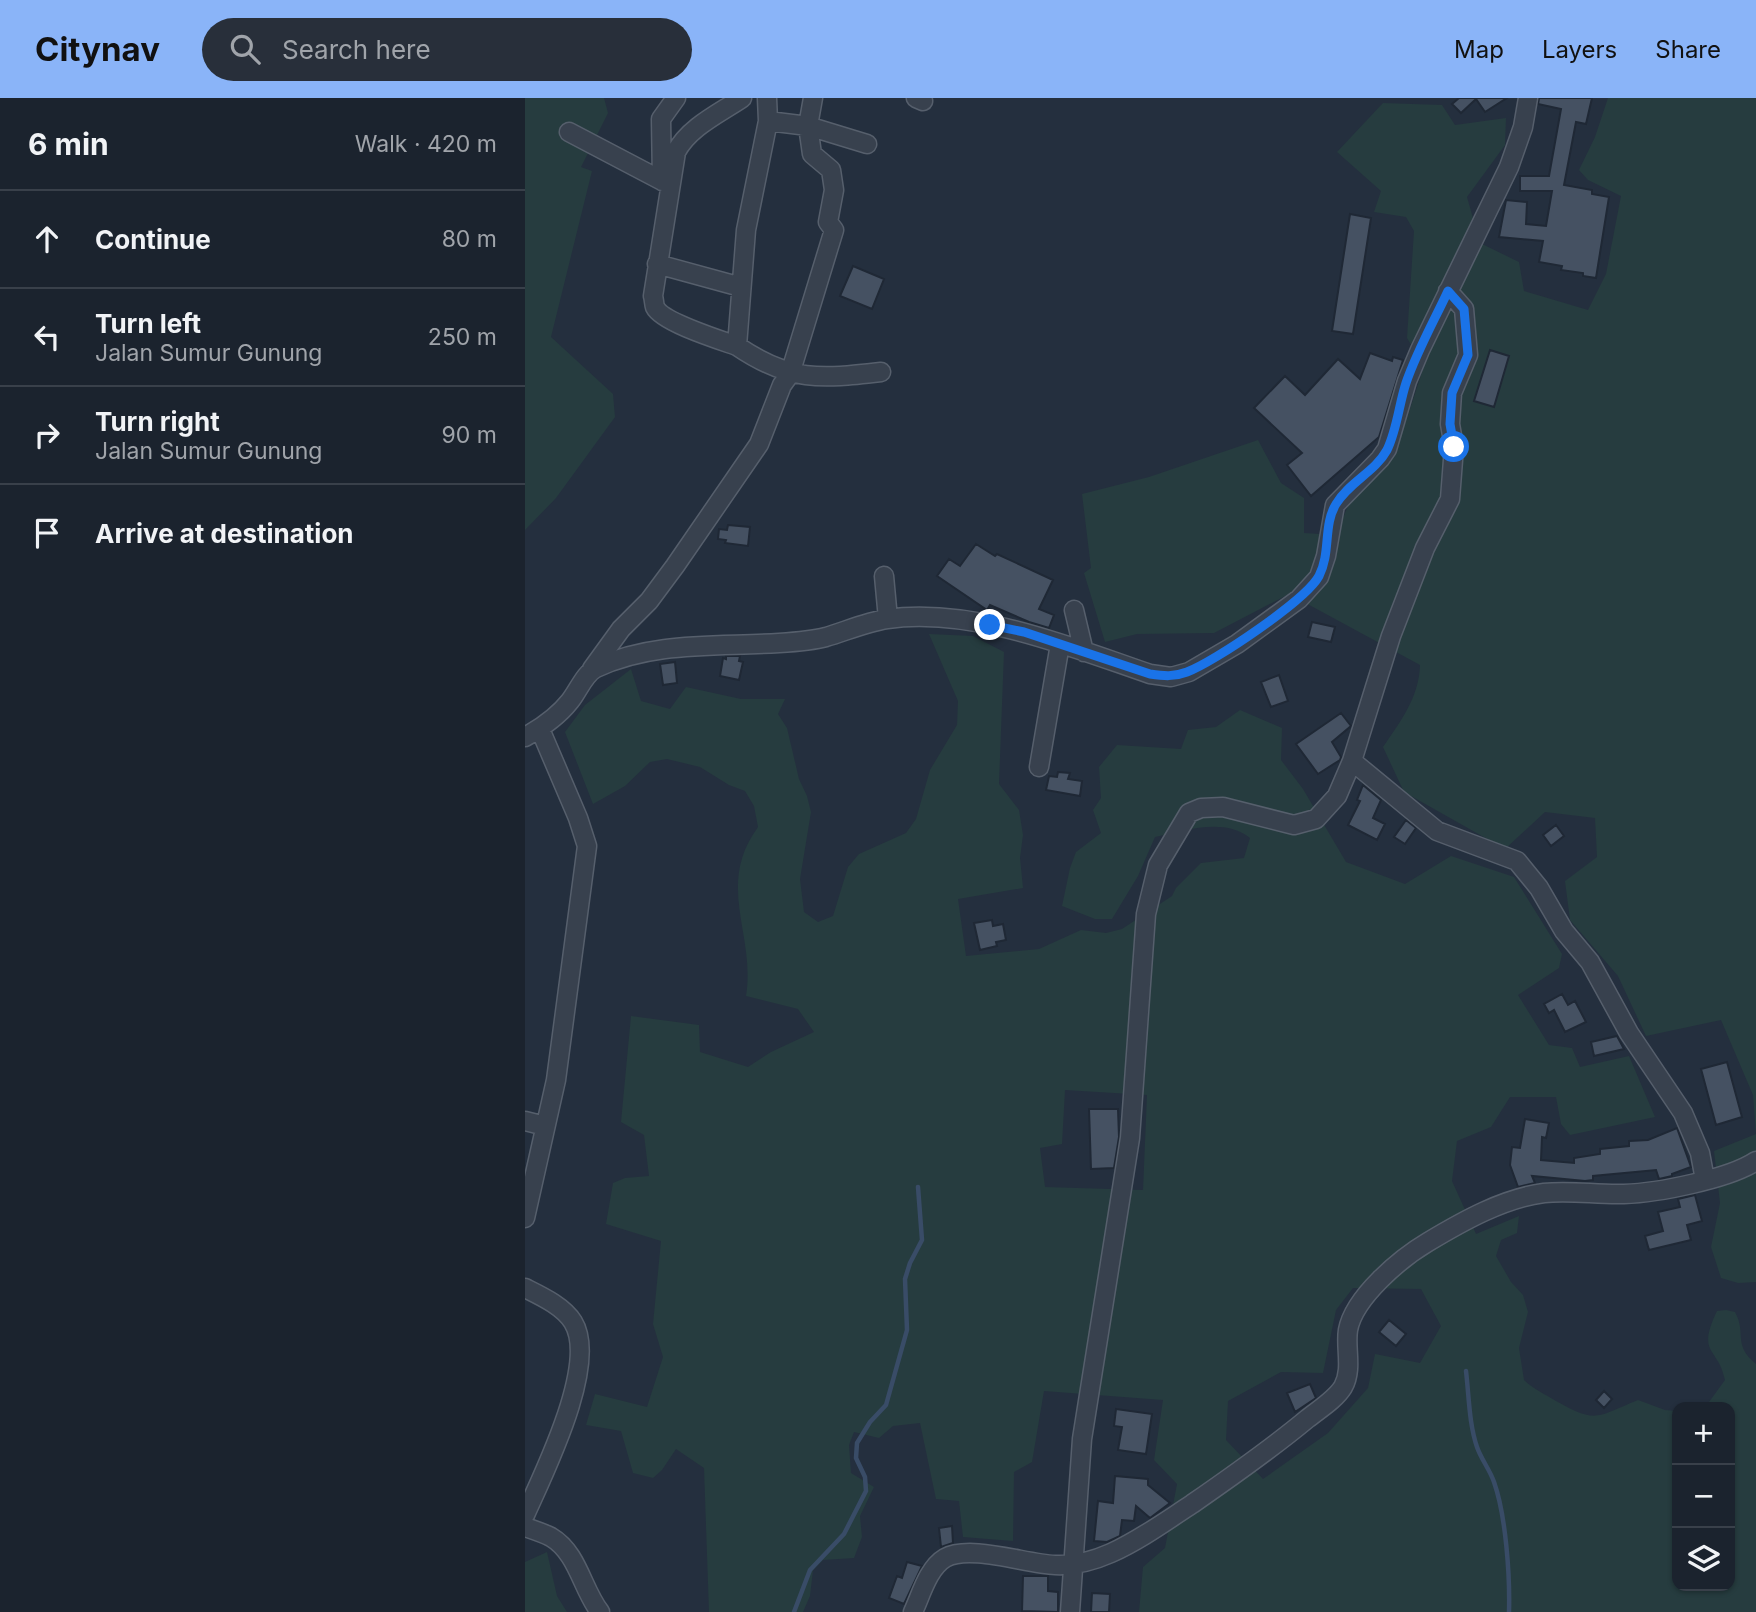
<!DOCTYPE html>
<meta charset="utf-8">
<style>
:root{--surface:#1b232e;--page:#282f3a;--text:#f1f3f6;--muted:#a0a4aa;--line:#39404a;--accent:#8ab4f8}
body{margin:0;font-family:Inter,sans-serif;background:var(--page);color:var(--text)}
.controls{position:absolute;right:21px;bottom:21px;display:grid;overflow:hidden;border-radius:14px;box-shadow:0 2px 5px #0004}
.controls button{width:63px;height:63px;display:grid;place-items:center;padding:0;border:0;border-bottom:2px solid var(--line);background:var(--surface);color:var(--text);font:35px sans-serif}
.stop{position:absolute;width:21px;height:21px;margin:-16px;border:5px solid #1a73e8;border-radius:50%;background:#fff}
.stop.end{background:#1a73e8;border-color:#fff;box-shadow:0 2px 7px #0008}
.list{margin:0;padding:0;list-style:none}
h2{display:flex;justify-content:space-between;align-items:center;height:91px;margin:0;padding:0 28px;font-size:30px}
h2 small{font-size:23px;font-weight:400;color:var(--muted)}
.list li{display:grid;grid-template-columns:46px 1fr auto;gap:21px;align-items:center;box-sizing:border-box;height:98px;padding:0 28px;border-top:2px solid var(--line)}
.list b{display:block;font-size:26px;white-space:nowrap}
.list p{margin:0;font-size:23px;white-space:nowrap;color:var(--muted)}
.list em{font-size:23px;font-style:normal;color:var(--muted)}
.icon{flex:none;width:38px;height:38px;fill:none;stroke:currentColor;stroke-width:2;stroke-linecap:round;stroke-linejoin:round}
.map{position:relative;flex:none;width:1231px;height:1514px;overflow:hidden}
header{display:flex;align-items:center;gap:42px;box-sizing:border-box;height:98px;padding:0 35px;background:var(--accent);color:#111}
header strong{font-size:33px}
nav{display:flex;gap:38px;margin-inline-start:auto;font-size:24px}
.search{width:490px;height:63px;background:var(--page);display:flex;align-items:center;gap:18px;box-sizing:border-box;padding:0 24px;border-radius:38px;color:var(--muted);font-size:26px}
main{display:flex}
aside{flex:1;background:var(--surface)}
.map>svg:first-child{display:block}
</style>
<header>
<strong>Citynav</strong>
<div class="search"><svg class="icon" aria-label="search" viewBox="0 0 24 24"><circle cx="10" cy="10" r="6"/><path d="M15 15l6 6"/></svg>Search here</div>
<nav><a>Map</a><a>Layers</a><a>Share</a></nav>
</header>
<main>
<aside>
<h2>6 min<small>Walk · 420 m</small></h2>
<ul class="list">
<li><svg class="icon" aria-label="ahead" viewBox="0 0 24 24"><path d="M12 20V5M6 11l6-6 6 6"/></svg><div><b>Continue</b></div><em>80 m</em></li>
<li><svg class="icon" aria-label="left" viewBox="0 0 24 24"><path d="M17 20v-9H6M10 6l-5 5 5 5"/></svg><div><b>Turn left</b><p>Jalan Sumur Gunung</p></div><em>250 m</em></li>
<li><svg class="icon" aria-label="right" viewBox="0 0 24 24"><path d="M7 20v-9h11M14 6l5 5-5 5"/></svg><div><b>Turn right</b><p>Jalan Sumur Gunung</p></div><em>90 m</em></li>
<li><svg class="icon" aria-label="arrive" viewBox="0 0 24 24"><path d="M6 21V4h12l-3 4 3 4H6"/></svg><div><b>Arrive at destination</b></div></li>
</ul>
</aside>
<div class="map">
<svg width="1231" height="1514" viewBox="0 0 1231 1514">
<rect width="100%" height="100%" fill="#242f3e"/>
<path fill="#263c3f" fill-rule="evenodd" d="M0,0h79l4,15 -27,54 11,4 -41,166 62,57 2,23 -59,81 -31,32z
M1083,0h148v1184l-18,1 -17,-5 -10,-31 9,-44 -6,-52 42,-17 -3,-39 -32,-75 -75,16 -28,-60 -48,-56 -5,-39 32,-24 -2,-39 -50,-6 -40,37 -101,-57 -21,-45c18,-26 36,-50 37,-82l-131,-71 -75,39 -77,1 -32,8 -21,-69 7,-5 -9,-74 67,-17 109,-37 23,43 23,15v35l32,2 16,-39 36,-32 18,-43 18,-55 -17,-28 7,-107 -8,-14 -32,-5 7,-21 -44,-39 46,-49 59,2 13,20 51,-7 -1,27 -38,52 13,46 39,19 5,29 64,19 18,-36 15,-78 -33,-16 -9,-10 16,-33z
M404,536l44,2 31,16 -5,132 20,26 4,25 -3,23 3,30 -65,11 8,57 73,-7 42,-19 25,3 16,-4 50,-33 4,-8 25,-25 43,-5 6,-20c-26,-21 -66,-7 -95,-1l-17,39 -26,43h-17l-33,-13 8,-38 6,-16 25,-19 -8,-23 8,-12 -2,-31 18,-22 64,4 7,-19 28,-3 24,-17 42,18 -1,32 22,29 43,73 59,22 46,-28 63,21 48,77 -3,14 -41,27 31,50 23,3 8,19 49,-11 26,61 -85,18 -9,-11 -5,-27h-46l-19,30 -34,14 -5,40 24,53 43,-18 -2,17 -16,7 -5,16 15,26 12,13 5,17 -9,36 5,32c9,9 21,14 32,21 41,23 40,16 82,-1l27,10 12,1v175h53v-179h-36l15,-5 16,-22c-7,-34 -29,-25 -8,-69l9,-1 9,2c12,22 -3,32 21,52v248h-617l4,-45 22,-19 12,-64 -23,-24 9,-60 -119,-9 -12,71 -18,10 -1,69 -50,-4 -4,-36 -23,-2 -16,-76 -27,3 -14,12 -25,-6 -5,13 2,28 23,14 -14,29 2,21 -8,21 -31,2 -10,10 -3,26 -7,16h-94l-5,-144 -28,-19 -14,21 -9,8 -20,-5 -12,-42 -35,-6 9,-31 52,13 16,-50 -10,-33 8,-83 -55,-17 7,-41 12,-5 24,-2 -5,-41 -23,-13 10,-106 68,9 1,27 48,15 23,-15 43,-20 -16,-23 -52,-13c10,-62 -31,-110 12,-169l-4,-21 -9,-15 -16,-6 -29,-18 -33,-8 -17,3 -25,24 -32,18 -28,-72 20,-27 46,-36 10,32 29,8 16,-22 55,12h44l-7,15 9,14 12,51 8,17 4,16 -11,67 4,33 14,10 15,-6 15,-49 11,-13 47,-21 10,-14 14,-49 27,-45 1,-24zM540,992l82,5 -4,95 -98,-3 -5,-39 22,-4zM828,1190l68,1 20,37 -21,37 -45,-9 -7,34 -40,45 -65,46 -37,-39 2,-39 53,-29 42,1 13,-63z
M22,1454l10,44 10,16h-42v-50z"/>
<g fill="none" stroke-linecap="round" stroke-linejoin="round">
<path stroke="#394c67" stroke-width="4.5" d="M941,1273c3,25 3,53 11,76 4,12 13,23 17,35 12,34 16,94 15,130
M269,1514l16,-42 34,-36 22,-43 -1,-14 -9,-19 1,-15 13,-21 16,-17 21,-75 -2,-51 5,-16 12,-23 -4,-53"/>
</g>
<path fill="#455162" stroke="#1f2835" stroke-width="2" d="M934,0h48l-22,14 -9,-13 -15,14 -9,-9z
M1014,0h53l-6,26 -10,-2 -12,63 28,5v4l17,3 -13,81 -13,-2v-3l-22,-3 1,-4 -23,-4 4,-21 -44,-4 7,-37 21,2 -1,22 20,2 6,-35h-32v-15h29l12,-67 -23,-5z
M825,116l21,4 -18,116 -21,-3z
M328,168l31,13 -12,30 -32,-13z
M965,252l19,6 -15,51 -20,-6z
M845,255l22,8 1,-4 10,3 -24,77 -68,59 -24,-31 15,-12 -48,-45 31,-32 20,19 33,-36 22,20z
M203,427l22,2 -2,19 -23,-3 1,-3 -8,-1 1,-10 8,1z
M451,446l19,12 2,-2 56,26 -14,29 15,6 -5,13 -20,-6 -39,-17 -3,5 -50,-34 12,-17 11,7z
M787,524l23,5 -4,15 -23,-5z
M201,558h14l-1,5 4,1 -4,18 -19,-4 3,-18 3,1z
M150,564l2,21 -14,2 -3,-21z
M754,577l9,26 -17,6 -10,-25z
M816,615l10,13 -19,16 9,15 -1,3 -22,14 -22,-30z
M533,674l12,1 -2,6 14,2 -2,15 -34,-6 3,-14 8,1z
M838,687l18,15 -8,18 12,6 -8,16 -29,-15 12,-24 -3,-1z
M881,722l10,8 -11,16 -11,-7z
M1031,727l8,11 -13,10 -8,-11z
M467,822l1,6 10,-2 3,16 -10,2 1,4 -17,4 -6,-27z
M1037,896l6,11 7,-4 11,21 -21,10 -11,-22 -5,3 -5,-9z
M1092,938l7,13 -30,7 -3,-14z
M1202,964l15,55 -26,8 -15,-56z
M564,1011h29l1,28 -5,31 -23,1z
M1000,1021l24,4 -3,15 -4,-1 -1,23 33,3v-5l26,-4v-5l29,-3v-5l19,-1 29,-12 14,39 -19,7v2l-13,3 -3,-9 -63,6v4l-8,1 -53,-5 3,7 -17,4 -8,-22 2,-18 8,1z
M1170,1097l7,26 -15,4 4,15 -42,10 -4,-14 18,-5 -5,-19 22,-5 -2,-8z
M864,1222l17,14 -10,12 -17,-14z
M785,1286l6,14 -21,14 -8,-19z
M1079,1293l8,8 -8,9 -8,-8z
M591,1311l36,5 -6,40 -28,-4 4,-23 -8,-1z
M590,1378l33,3v6l22,18 -20,15 -14,-12 -2,15 -12,-1 -2,16 -13,6 -13,-1 4,-40 15,2z
M427,1428l1,17 -12,4 -2,-19z
M382,1464l15,4 -18,38 -15,-6 8,-22 5,2z
M498,1478h25v15l10,1v20l-36,-1z
M567,1495l18,1 -1,18h-18z"/>
<g fill="none" stroke-linecap="round" stroke-linejoin="round">
<g stroke="#565f6c" stroke-width="21">
<path id="minor" d="M242,0l1,23
M391,0l7,3
M44,34l101,53
M342,46l-59,-18 -40,-5 -22,109 -9,116c53,36 83,33 144,26
M137,83l-1,-62 15,-21
M132,166l84,23
M212,248c-17,-6 -75,-24 -82,-39 -1,-3 -1,-8 -2,-11l23,-144c13,-25 44,-39 66,-54
M359,478l4,43
M549,512l10,42
M67,571l29,-40 28,-28 26,-35 84,-122 23,-59 8,-11 44,-144 -6,-8 6,-32 -3,-20 -19,-16 -4,-28 5,-28
M0,639c16,-9 34,-22 45,-36 8,-10 15,-28 26,-33 57,-27 122,-21 183,-25 16,-1 32,-2 47,-6 20,-6 41,-15 61,-18 86,-12 184,28 263,55l21,3 18,-5 48,-28 62,-45 20,-22 7,-21 9,-51 45,-46 7,-10 20,-68 13,-31 89,-183 14,-40 5,-29
M827,663l85,70 80,30 22,27 25,43 26,31 39,71 54,80 17,40 5,27
M514,669l21,-123
M0,1023l20,5
M0,1120l31,-138 31,-234 -9,-28 -38,-89
M0,1190c16,8 38,18 48,34 26,42 -30,152 -48,193
M0,1429c9,3 18,6 26,10 27,16 31,52 49,75
M388,1514c8,-17 15,-44 32,-54 25,-14 81,6 110,7 19,1 38,-4 56,-12 29,-13 55,-32 81,-49 39,-27 79,-55 115,-85 11,-9 28,-19 36,-32 10,-18 2,-39 5,-57 6,-33 53,-72 80,-88 35,-21 76,-44 116,-49 27,-3 53,2 80,1 33,-1 105,-15 132,-33
M545,1514l12,-173 48,-301 16,-224 12,-49 31,-52 12,-5 22,-1 71,18 22,-6 21,-23 15,-35 39,-125 34,-88 25,-49 4,-52 -4,-23 2,-31 16,-38 -4,-46 -16,-18"/>
</g>
<use href="#minor" stroke="#38414e" stroke-width="18"/>
</g>
<g fill="none" stroke-linecap="round" stroke-linejoin="round">
<path stroke="#1a73e8" stroke-width="9" d="M465,527l34,7 126,42c14,2 24,3 37,-2 27,-10 119,-72 132,-96 12,-23 4,-51 17,-72 13,-22 39,-32 51,-54 10,-20 12,-46 19,-67 11,-32 28,-62 42,-92l16,18 4,46 -16,38 -2,31 4,23"/>
</g>
</svg>
<div class="controls">
<button>+</button>
<button>−</button>
<button><svg class="icon" aria-label="layers" viewBox="0 0 24 24"><path d="M12 4l9 5-9 5-9-5zM3 14l9 5 9-5"/></svg></button>
</div>
<div class="stop" style="left:929px;top:349px"></div>
<div class="stop end" style="left:465px;top:527px"></div>
</div>
</main>
